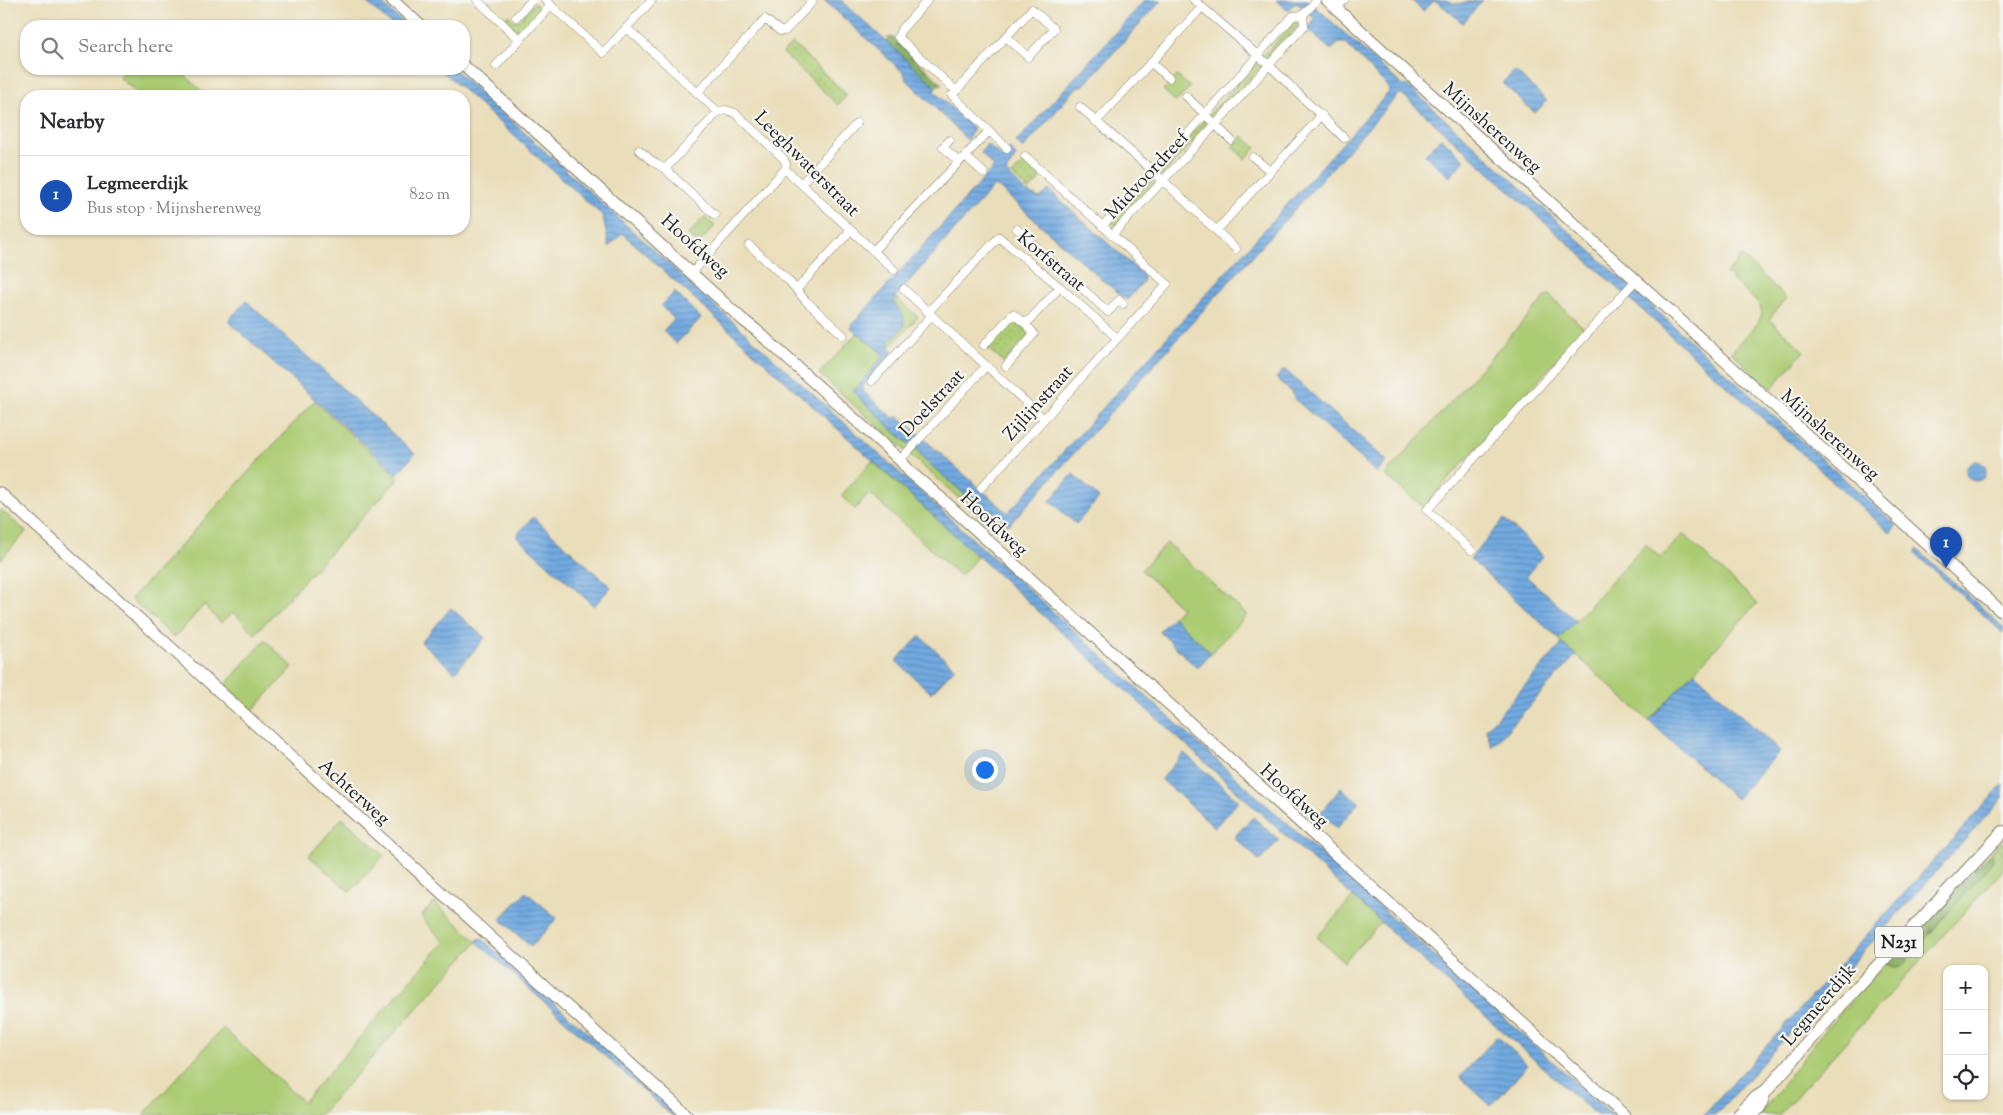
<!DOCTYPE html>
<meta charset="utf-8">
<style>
:root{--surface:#fff;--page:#f7f7f7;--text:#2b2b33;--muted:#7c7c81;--line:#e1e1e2;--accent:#ea580c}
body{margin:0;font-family:"Sorts Mill Goudy",serif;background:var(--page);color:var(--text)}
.controls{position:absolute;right:15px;bottom:15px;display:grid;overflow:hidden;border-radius:10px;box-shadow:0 1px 4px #0004}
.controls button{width:45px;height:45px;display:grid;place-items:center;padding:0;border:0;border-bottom:1px solid var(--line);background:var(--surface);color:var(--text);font:25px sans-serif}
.you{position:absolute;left:984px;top:769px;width:18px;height:18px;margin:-12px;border:4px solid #fff;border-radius:50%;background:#1a73e8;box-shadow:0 0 0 8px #1a73e833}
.badge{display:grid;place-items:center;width:32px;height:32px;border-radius:50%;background:var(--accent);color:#fff;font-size:16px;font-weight:700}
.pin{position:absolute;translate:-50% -41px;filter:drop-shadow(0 1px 2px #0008)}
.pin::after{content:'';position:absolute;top:26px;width:18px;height:15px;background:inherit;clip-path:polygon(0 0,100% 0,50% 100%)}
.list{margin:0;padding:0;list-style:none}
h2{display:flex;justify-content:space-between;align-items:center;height:65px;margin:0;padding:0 20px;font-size:21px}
h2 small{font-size:16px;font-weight:400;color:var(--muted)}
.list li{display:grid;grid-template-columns:32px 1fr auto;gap:15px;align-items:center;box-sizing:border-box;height:80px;padding:0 20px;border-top:1px solid var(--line)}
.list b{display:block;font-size:19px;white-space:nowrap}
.list p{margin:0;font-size:16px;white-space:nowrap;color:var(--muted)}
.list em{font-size:16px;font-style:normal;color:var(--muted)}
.icon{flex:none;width:28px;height:28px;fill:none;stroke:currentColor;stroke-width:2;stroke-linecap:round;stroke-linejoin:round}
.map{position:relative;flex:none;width:2003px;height:1115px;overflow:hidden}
.search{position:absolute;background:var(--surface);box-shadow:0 1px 4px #0004;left:20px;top:20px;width:450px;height:55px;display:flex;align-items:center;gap:12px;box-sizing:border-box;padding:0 18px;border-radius:20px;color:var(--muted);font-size:19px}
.panel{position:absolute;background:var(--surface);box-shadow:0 1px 4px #0004;left:20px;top:90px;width:450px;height:145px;border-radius:20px}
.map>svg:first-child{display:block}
</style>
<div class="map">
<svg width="2003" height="1115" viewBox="0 0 2003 1115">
<defs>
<pattern id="forest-firs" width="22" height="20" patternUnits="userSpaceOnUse" patternTransform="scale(1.25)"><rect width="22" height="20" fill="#89b065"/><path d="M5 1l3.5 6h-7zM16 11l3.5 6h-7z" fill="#6f8e52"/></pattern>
<pattern id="park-dots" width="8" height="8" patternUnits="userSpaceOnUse" patternTransform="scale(1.25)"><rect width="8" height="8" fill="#accc73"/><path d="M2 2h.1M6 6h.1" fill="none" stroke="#93af63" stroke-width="1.8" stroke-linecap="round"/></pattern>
<pattern id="water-rules" width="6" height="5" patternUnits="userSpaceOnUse" patternTransform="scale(1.25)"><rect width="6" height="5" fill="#72aae1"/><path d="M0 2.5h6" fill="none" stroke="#5d8ab6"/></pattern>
</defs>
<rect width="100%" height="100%" fill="#f6f6f2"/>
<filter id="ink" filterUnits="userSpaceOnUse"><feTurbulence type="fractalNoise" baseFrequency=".02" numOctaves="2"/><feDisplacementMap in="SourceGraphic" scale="10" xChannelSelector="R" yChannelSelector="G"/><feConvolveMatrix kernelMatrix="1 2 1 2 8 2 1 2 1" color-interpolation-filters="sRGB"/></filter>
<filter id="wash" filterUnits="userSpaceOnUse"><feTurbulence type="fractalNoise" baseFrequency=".0096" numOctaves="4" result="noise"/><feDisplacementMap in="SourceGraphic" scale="20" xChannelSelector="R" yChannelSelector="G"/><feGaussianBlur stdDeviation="1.12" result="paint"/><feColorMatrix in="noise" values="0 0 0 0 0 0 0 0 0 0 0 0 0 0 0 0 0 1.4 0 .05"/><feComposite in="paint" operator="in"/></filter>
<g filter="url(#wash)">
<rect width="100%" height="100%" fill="#eadeba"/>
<path fill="#accc73" stroke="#647448" d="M534,3l8,7 -17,19h-10l-11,-9 4,-5 6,6 5,-1z
M1296,20l4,4 -184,202 -5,-4z
M126,69h52l29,27h-66l-22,-19z
M1177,76l13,11 -14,15 -13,-12z
M704,217l11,9 -13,14 -7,1 -7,-6z
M1742,256l44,42 -17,21 35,32 -33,38 -40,-37 27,-29 4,-10 -3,-9 -33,-30z
M1548,294l37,35 -162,178 -38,-32z
M895,297l23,20 -29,31v-6l15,-16 -1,-11 -9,-12z
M857,333l28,22 -32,37 46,44 19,14 6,9 60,52h9l14,13 -9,9 -179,-159z
M314,401l85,77 -144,156 -21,-21h-3l-10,10 -17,-18 -30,33 -43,-39z
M872,461l106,95 -18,20 -91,-83 -14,16 -14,-13z
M0,509l26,23 -26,28z
M1683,534l74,69 -108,118 -73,-66 -14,-11 -3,-5 86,-95 16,14z
M1167,543l80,72 -36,38 -38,-36 8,-10 -40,-37z
M265,640l28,27 -40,43 -28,-25z
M342,818l42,37 -34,37 -41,-36z
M2003,841v29l-224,245h-19l62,-82 63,-69 17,2 89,-103 2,-4 -2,-7z
M1353,897l28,25 -37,40 -27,-25z
M434,902l43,40 -157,173h-177l80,-87 80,74 141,-160 -23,-25z"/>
<path fill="url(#forest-firs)" stroke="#526640" d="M892,37l50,47 -6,3 -50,-46 2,-3z
M1991,852l2,7 -2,4 -89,103 -5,2 -12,-4z"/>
<path fill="url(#park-dots)" stroke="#647448" d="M792,43l55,52 -9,10 -55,-52z
M1243,136l13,12 -11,11 -13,-12z
M1025,161l17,16 -13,14 -17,-16z
M1013,319l17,14 -26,30 -17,-15z"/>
<path fill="url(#water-rules)" stroke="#47637e" d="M364,0h14l29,26h-14z
M824,0h17l95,87 -2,4 40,38 -7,11 -61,-61 -2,-6z
M1145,0h17l-79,86h-5l-55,63 -7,-7z
M1276,0h32l95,86 4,-1 353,319 135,120 1,3 -6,6 -488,-439h-3l-390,431 -16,-14h-9l-60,-52 -6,-9 -19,-14 -46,-44 31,-37 -34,-28 144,-160 -13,-14 6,-9 15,13 8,-8 6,7 -10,16 20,20 14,6 9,-8 94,85v7l-16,18 -27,-22 -101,-90 -5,-2 -99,111 -1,6 9,12 1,11 -15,16v6l4,4 -31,35 1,4 30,27 6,-1 109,96 381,-421 -1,-5 -43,-44h-6l-8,7 -23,-20 7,-11 -19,-17 -8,8z
M1411,0h36l8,4 28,-4 -20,23 -24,-20 -5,-2 -11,10z
M440,69h14l778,705 380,341h-16l-168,-150 -806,-732 -13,14 -6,-31z
M1515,71l32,30 -12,12 -33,-30z
M1441,138l24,22 -15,17 -25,-22z
M675,292l26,26 -25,26 -13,-13 11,-12 -13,-13z
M246,301l169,153 -18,20 -169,-153z
M1284,369l103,92 -10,12 -81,-73 -5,-8 -15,-14z
M1966 471a10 10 0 1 1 20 0a10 10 0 1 1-20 0Z
M1073,474l26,24 -23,26 -26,-23z
M533,517l78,70 -17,19 -78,-70z
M1504,519l39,37 -17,20 50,45 -17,18 -89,-80z
M1917,549l86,78v6l-89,-81z
M451,608l34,30 -30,34 -34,-30z
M1173,617l38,36 -14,15 -38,-37z
M920,636l35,32 -24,25 -35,-32z
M1562,644l14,11 -84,92 -6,-18z
M1694,672l86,79 -44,48 -87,-78z
M1184,753l55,48 -24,26 -54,-48z
M2003,784v14l-288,317h-11z
M1341,788l18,14 -22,26 -17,-15z
M1253,817l26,23 -19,21 -26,-24z
M526,892l31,26 -26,29 -31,-28z
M481,938l199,177h-9l-194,-173 1,-3z
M1497,1036l31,29 -37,41 -31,-29z"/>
</g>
<g filter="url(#ink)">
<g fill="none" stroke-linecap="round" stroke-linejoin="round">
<g stroke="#837d6b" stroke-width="9">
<path id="street" d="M477,0l43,40
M545,0l58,53 49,-53
M928,0l-27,30 -3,7 58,54 -4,4 55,53
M1194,0l75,65 75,73
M1336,9l8,-9
M1303,15l14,-15
M516,17l16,-17
M627,28l91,84 8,-2 9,3 48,45 3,6 -1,5 109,101
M1151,63l18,15
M496,66l55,-61
M956,91l76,-82 22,20 -26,28 -22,-20
M698,92l67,-73 15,12h5l27,-29
M1186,96l45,44
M1080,107l74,65 82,77
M1096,122l106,-115
M950,140l-7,7 16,15
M639,150l13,11 13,8 50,46
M965,156l19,17
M1253,157l17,14
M665,169l53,-57
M801,184l56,-61
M1102,226l58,-61 133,-149 10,-1 1,11 -89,99 -103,110
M1017,229l91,83 11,-12 4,4
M1217,230l105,-115
M749,245l40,36 16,19 38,35
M873,251l116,-120
M691,274l94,-105
M797,289l54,-59
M904,289l24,23 71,-75 61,50 57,51
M928,312l116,107
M1026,324l34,-37
M984,345l29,-31 13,10 8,10 -28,32
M872,381l60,-66
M900,460l86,-94
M981,488l186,-204 -142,-128
M1471,550l-44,-40 209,-230"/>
</g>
<g stroke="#837d6b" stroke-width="13">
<path id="secondary" d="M392,0l29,26
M1327,0l676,613
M464,66l279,254 13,10 144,130 10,12 33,28 681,615
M0,493l687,622"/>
</g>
<g stroke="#837d6b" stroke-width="14">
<path id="primary" d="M1738,1115l16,-16 11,-7 75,-86 163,-174
M1753,1115l7,-9 5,-14"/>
</g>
<use href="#street" stroke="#fff" stroke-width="8"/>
<use href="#secondary" stroke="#fff" stroke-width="11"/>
<use href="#primary" stroke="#fff" stroke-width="12"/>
</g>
</g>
<g text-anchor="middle" stroke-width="4.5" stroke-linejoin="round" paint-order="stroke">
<rect fill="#f6f6f2" stroke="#5d5d5c" stroke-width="1" x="1875" y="926.5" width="48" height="31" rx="4"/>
<g font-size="18" font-weight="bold" fill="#1c1c1c">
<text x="1899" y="948">N231</text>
</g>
<g font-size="19" fill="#1c1c1c" stroke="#f6f6f2">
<text transform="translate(1493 127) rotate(42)" y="7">Mijnsherenweg</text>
<text transform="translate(808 163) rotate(45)" y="7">Leeghwaterstraat</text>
<text transform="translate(1146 174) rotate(-47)" y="7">Midvoordreef</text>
<text transform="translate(696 245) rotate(42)" y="7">Hoofdweg</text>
<text transform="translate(1052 260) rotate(40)" y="7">Korfstraat</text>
<text transform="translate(931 402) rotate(-47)" y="7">Doelstraat</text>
<text transform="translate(1037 402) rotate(-48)" y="7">Zijlijnstraat</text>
<text transform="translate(1831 434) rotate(42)" y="7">Mijnsherenweg</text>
<text transform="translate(995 523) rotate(43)" y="7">Hoofdweg</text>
<text transform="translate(355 791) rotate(42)" y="7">Achterweg</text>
<text transform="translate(1295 795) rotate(42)" y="7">Hoofdweg</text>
<text transform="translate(1818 1004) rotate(-49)" y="7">Legmeerdijk</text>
</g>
</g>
</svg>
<div class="controls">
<button>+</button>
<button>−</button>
<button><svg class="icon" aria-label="locate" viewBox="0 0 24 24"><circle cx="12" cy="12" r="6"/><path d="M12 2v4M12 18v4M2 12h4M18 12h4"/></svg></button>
</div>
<div class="you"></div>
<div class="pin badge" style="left:1946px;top:568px;background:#1a4fb4">1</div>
<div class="search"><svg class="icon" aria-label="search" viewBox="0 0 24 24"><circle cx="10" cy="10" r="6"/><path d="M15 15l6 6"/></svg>Search here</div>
<section class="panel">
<h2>Nearby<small></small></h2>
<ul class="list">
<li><span class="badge" style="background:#1a4fb4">1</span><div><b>Legmeerdijk</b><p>Bus stop · Mijnsherenweg</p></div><em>820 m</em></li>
</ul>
</section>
</div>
